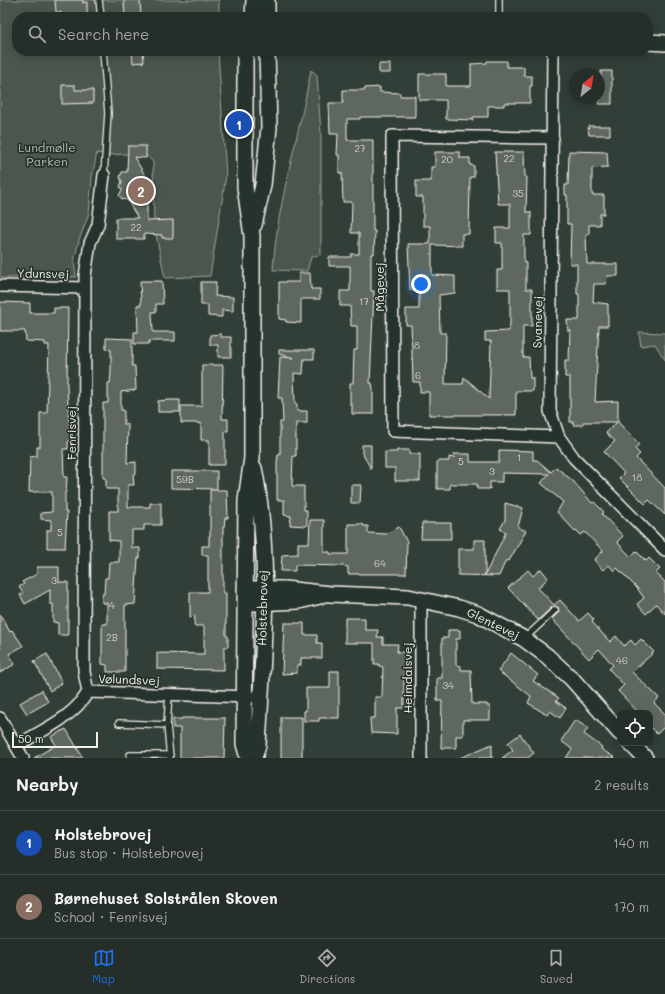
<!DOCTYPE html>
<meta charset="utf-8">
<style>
:root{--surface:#262e2a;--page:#2e3632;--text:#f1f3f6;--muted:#a4a8a8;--line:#424a47;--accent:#1a73e8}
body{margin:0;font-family:Mali,sans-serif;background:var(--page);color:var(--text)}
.controls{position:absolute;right:12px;bottom:12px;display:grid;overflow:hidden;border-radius:8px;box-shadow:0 2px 10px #0003}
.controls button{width:36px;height:36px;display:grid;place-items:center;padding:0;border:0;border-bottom:1px solid var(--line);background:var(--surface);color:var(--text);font:20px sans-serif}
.compass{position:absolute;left:569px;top:68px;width:36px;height:36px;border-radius:50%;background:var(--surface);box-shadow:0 2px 10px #0003;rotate:31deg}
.scale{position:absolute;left:12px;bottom:10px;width:86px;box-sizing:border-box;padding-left:4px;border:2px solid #f4f1e8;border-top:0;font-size:11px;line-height:14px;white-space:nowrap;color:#f4f1e8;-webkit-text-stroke:3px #26332d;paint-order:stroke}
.you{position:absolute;left:421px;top:284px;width:14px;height:14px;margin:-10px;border:3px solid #fff;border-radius:50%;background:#1a73e8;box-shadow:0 0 0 6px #1a73e833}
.badge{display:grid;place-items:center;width:26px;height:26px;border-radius:50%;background:var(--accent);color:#fff;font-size:13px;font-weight:700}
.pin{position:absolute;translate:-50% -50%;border:2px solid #fff;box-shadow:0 1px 4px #0006}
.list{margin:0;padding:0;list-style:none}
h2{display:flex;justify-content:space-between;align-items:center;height:52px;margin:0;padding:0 16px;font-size:17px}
h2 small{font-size:13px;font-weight:400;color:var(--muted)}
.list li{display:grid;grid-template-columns:26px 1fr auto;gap:12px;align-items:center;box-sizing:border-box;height:64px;padding:0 16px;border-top:1px solid var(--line)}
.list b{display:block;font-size:15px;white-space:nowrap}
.list p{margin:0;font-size:13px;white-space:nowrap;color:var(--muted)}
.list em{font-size:13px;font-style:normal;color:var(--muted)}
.icon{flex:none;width:22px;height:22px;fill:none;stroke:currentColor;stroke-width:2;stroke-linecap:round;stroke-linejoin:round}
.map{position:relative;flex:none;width:665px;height:758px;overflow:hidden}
.search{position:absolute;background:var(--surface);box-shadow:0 2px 10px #0003;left:12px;right:12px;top:12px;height:44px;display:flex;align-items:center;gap:10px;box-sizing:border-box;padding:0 14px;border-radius:16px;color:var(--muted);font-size:15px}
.sheet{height:180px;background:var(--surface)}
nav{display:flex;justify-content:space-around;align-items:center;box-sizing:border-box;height:56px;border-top:1px solid var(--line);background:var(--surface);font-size:11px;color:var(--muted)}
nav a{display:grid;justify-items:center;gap:2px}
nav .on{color:var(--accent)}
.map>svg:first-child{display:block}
</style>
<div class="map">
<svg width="665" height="758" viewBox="0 0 665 758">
<rect width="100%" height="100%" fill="#323e38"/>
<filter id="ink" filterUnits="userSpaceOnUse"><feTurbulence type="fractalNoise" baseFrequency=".025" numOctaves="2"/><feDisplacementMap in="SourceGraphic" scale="8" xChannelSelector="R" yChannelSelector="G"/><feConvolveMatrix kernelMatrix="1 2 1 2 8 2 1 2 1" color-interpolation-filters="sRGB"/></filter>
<g filter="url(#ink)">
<path fill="#4c564f" stroke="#a0a49c" d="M0,0h219v17h-202v34h201l8,125 -16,100 -45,2 -11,-53 -1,-63 -9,-9 -36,2 -11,-2 -5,24 -3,36 -10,27 -5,21 2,16 -76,1z
M311,70l6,5 4,59v120l-10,3 -4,14 -34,-1c4,-68 26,-133 38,-200z
M639,332l26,1v27l-10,-16 -14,2z"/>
<path fill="#5f6861" stroke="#f4f1e8" d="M55,0h28v3l4,-1v15h-25l-1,-5h-5z
M124,0h16l1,17h-16z
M143,51l1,11 -11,1 -1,-11z
M487,61h20v6h17v9h8v10h-2v17h-26v3h-16v11h-15v3l-27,-1v-19h-27v-26h27v12h25v-22l16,-1z
M379,64h11v9h-11z
M601,71h11v33h-13v-20h2z
M62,85h13v5h18v13l-31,1z
M380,87v5l20,1v3h15v21h-55v2h-13v21h26v91h2l-1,23h-3v37h3l-4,92h2l1,6v25h-21v-10l-2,1v-22h3l1,-33h3v-24h-6l-1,-20h-10v-15h10v-25h-21v-9h22v-3h8v-21h-8l1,-31h-9l-1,-29h-3v-18h-2l1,-21h-8l-1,-31h14v-13h22l-1,-2z
M588,126h22v9h-21z
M128,146h18v12l-12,-1 12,20 -3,6 2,3 -2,4 4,7v24l26,-1v18h-11v-3l-18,-1v5h-28v-21h22l-11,-18 -5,-1 -3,-4 3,-5 -2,-4 2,-4 -2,-5 2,-5h5z
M569,151l38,1 1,15 -16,1v27h12v19h-4v11h-11v9h-3l1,30h31v12h-11l-1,8h-12l-1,18 15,2v22h-9l-4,76 23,-1v21l21,22 -4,5 5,5 -4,4 29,30v27l-16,-15 -4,4 -26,-26 5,-5 -20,-21 11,-11 -9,-8 11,-11h-34v3h-10v-3h-3v-45h-5v-17h4l1,-30 -2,1 -1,-11h12v-26h-2v-30h-7l1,-40h-4v-29h-2v-10h3z
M435,152h25v6h10v7l4,1v11h-4l-1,57h-7v12l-30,-1v30l23,1v17l-16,2 1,38h6l-1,51h18l1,-7 25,22 2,-58h-6v-9l24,-1 1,-6v-36h-13v-19h5v-27h-6v-15h14v-24h-12l-3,-52h29l1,25h2l-1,35h5v23h-7v28h2v26h6v37h-9v31h6l1,21h3v13h-17v24h-87v-23h-9v-10h-7l-2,-57h-5v-16h13v-19h-9l-2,-46h22v-18h-7v-29h-7v-16h15v-14h4z
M299,273h11l1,16h9v10h-19v24l-15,-1v-2l-7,-1v-37h20z
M140,281h22l1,23h-7v8h-4l1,20h22v9h-26v3h-15v-12h4l-1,-27h4z
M201,282h15l-1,14 18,1v14l-11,-1v7l-14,-1v-11h-7z
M2,302l28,1v10h24v-5h14l-1,77 3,57h-2v7h-5l1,28h3l-1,15h-1v20h2l-2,36h-18v-18h4v-10l-10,-1v-6l11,-1v-20h-23l1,-35 7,-1v-9h3v-34h7l2,-68h-4v-3l-19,-1 -1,-10h-25v-28z
M221,334v3h10v20h-13v-12h-8v-10z
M106,338l26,1v27h3l1,24 -15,2v18h3v14h4l-1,39 9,-1v12h-3l1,11h-6v22h22v-4h11v22h-17v5h-12v18h8v10h-2l-3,46 -10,1v67h-18v-7l-5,-1v-40h5v-21h-5v-9h2l1,-16h3l1,-16h10v-21l-10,-1v-29h9v-22h-12v-11h-3v-75h5v-20h2l1,-11v-22l-5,-1z
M279,350h35v9h-10l-1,15 -9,-1 1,31h2v7h10v12h-11v33h-3l-1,30h12v24h3v16l-17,-1 1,-9 -7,-1v-15h-7v-38l1,-7h2v-33h3l-1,-24h-4l2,-41 14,1 -15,-4z
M202,365h21l-1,54h6v12h-3v34h-16v-25h-8v-17h-20v-17h21z
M169,400h11v12h-22v-11z
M362,445h9v24l-9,-16z
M397,450h12v4h11v27h-25v-13h-10v-16h12z
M499,450l34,1v9h4l14,12 5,-5 18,15 18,21 2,-1 10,10 -2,2 21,22 -6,6 14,15 5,-6 10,10 3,-3 11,11 -4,4 9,9v32l-9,-10 -10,10 -9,-10 7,-6 -7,-10 -20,-20 -3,3 -5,-6 -6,5 -9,-10 9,-9 -18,-19 -4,3 -5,-5 -1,1 -18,-19 6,-10 -22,-19 8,-9 -47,-1v9h-12v7h-13v-5h-27v5h-13v-28h12v-4l5,1v-4h16v8h29z
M171,471h46v18l-46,-1z
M351,485h10l-1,18h-9z
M210,490h17l1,28h-3l-1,9h-1v66h3v43h2v11h-4v23l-67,-1v-16l47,1v-28h-10l1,-11 -5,3v-26h18v-37h-6v-9h7v-10h1z
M505,503l18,5 -5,19 8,4 -17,30 -3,-1 -7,16 -41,-1v-26h16v-9h11v35l21,-43 -6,-3 5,-9z
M310,520h14v32h6v2h18v-30h15v2h5v7l18,1 13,-7 8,15 -1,32h-58v-7l-5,-1 -48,-1v6h-14l1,-16 16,-1v-11h11z
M422,523h29v16h-30z
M37,567h22v15h9v53h-10v-12l-5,-1v-18h-3v-14l-25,14 -5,-9 3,-2 -4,-6 5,-3 -2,-2 15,-8z
M541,569l7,9 -10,10 16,17 6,-5 19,21 9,-8 6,7 -2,2 18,20 6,-6 8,10 7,-6 4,5 6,-6 13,13 -22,20 27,26 -5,5 11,11v12l-8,8 -7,-7v-14h-11l-21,-22 6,-6 -15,-16 4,-4 -14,-16 -10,10 -37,-40 7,-7 -1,-5h-6l-14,13 -30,-32 20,-18 5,6z
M0,614l10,18 2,-2 11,16 -14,8 6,10 -15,9z
M345,618h20v12h13l-1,7h6v7h15l-1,8h7v56h-7v26l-26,-1 -1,-15h5v-21h7l1,-30 -4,-1v-2h-5v-21h-29z
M284,623h20v12h13v8h5v15h-21v7h-4v8l-15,1z
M448,630h12v9h-4v26l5,1v4h10l1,34h15v2h3v14h-27v16h-7v12h-15l1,-47h-5v-23h5v-40h6z
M511,653l27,22 -5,6 26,17 -3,3 10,7 -6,10 -10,-7 -3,4 -19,-12 3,-7 -33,-25z
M47,654l15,29 -12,8 -16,-30z
M330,671h9v47h-20v3h-15v-10h2v-23h24z
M42,690l6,12 -21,12 -7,-11z
M281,717h21v41h-21z
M182,718h43l-1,40h-44v-30h-7v-9h9z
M575,720l13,8 -4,6 18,13 -1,2 14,9h-49l6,-9 -11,-8z
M66,729l17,29h-49l22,-13 -5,-8z
M520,734l14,19 -6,5h-26l11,-8 -5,-7z
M492,744v14h-32z"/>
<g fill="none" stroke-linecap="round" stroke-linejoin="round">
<g stroke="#f4f1e8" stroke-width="8">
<path id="lane" d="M99,0l2,17
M499,0v17
M103,51l5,62 -4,62
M524,639l31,-29
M169,694l-2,31 3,33
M119,723l48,2
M130,755h40"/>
</g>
<g stroke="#f4f1e8" stroke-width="14">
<path id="street" d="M553,51l-3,360 9,26 15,21 91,92
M553,138l-161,-2 1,295 166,6
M0,286l85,2
M88,692l-4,-20 1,-396 5,-33 8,-18 6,-50
M88,692l163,5
M0,718l23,40
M16,746c26,-16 56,-27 72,-54
M421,758v-159"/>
</g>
<g stroke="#f4f1e8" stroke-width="18">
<path id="secondary" d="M267,0v17
M253,17l1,-17
M648,42l17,1
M245,51v136l7,49v222l-6,42 -2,244 4,14
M254,225l9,-40 6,-58 -2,-76
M245,589h39l46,5 78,3 51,11 19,6 46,25 23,17 25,23 48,54
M254,603l45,-2 21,-5
M630,743l15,15
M254,758l4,-13c5,-90 14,-188 -4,-277"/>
</g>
<use href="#lane" stroke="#26332d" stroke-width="5.5"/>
<use href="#street" stroke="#26332d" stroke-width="11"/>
<use href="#secondary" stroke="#26332d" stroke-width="15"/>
</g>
</g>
<g text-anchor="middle" stroke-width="3.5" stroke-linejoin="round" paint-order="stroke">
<g font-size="10" fill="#cfcfc6">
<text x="360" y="152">27</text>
<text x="509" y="162">22</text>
<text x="447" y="163">20</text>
<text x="518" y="197">35</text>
<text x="136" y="231">22</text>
<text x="364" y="305">17</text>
<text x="417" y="349">8</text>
<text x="418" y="379">6</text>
<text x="519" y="461">1</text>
<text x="461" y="465">5</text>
<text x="492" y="475">3</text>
<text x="637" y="481">18</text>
<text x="185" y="483">59B</text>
<text x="60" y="536">5</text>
<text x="380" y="567">64</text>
<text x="54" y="584">3</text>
<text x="112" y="609">4</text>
<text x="112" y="641">2B</text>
<text x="622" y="664">46</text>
<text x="448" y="689">34</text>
</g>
<g font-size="12" fill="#b9bbb2" stroke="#26332d">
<text x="47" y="152">Lundmølle<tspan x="47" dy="14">Parken</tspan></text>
</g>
<g font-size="12" fill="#f4f1e8" stroke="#26332d">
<text transform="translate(43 274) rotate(1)" y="4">Ydunsvej</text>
<text transform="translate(380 287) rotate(-90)" y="4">Mågevej</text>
<text transform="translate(538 322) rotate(-89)" y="4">Svanevej</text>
<text transform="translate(72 433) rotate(-90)" y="4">Fenrisvej</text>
<text transform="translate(263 608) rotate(-89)" y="4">Holstebrovej</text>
<text transform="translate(493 624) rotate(26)" y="4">Glentevej</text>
<text transform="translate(408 678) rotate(-90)" y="4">Heimdalsvej</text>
<text transform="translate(129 680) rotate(2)" y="4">Vølundsvej</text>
</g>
</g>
</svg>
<div class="controls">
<button><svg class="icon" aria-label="locate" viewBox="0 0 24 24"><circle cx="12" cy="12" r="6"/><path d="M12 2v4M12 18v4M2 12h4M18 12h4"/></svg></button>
</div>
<svg class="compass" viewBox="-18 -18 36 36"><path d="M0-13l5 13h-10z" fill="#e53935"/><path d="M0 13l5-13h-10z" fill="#a4a8a8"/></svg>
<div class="scale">50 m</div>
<div class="you"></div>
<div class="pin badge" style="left:239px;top:124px;background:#1a4fb4">1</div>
<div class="pin badge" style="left:141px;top:191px;background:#8d6e63">2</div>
<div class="search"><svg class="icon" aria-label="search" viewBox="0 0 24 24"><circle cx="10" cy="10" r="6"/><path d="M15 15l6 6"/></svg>Search here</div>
</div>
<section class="sheet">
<h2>Nearby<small>2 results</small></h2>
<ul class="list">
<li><span class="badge" style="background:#1a4fb4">1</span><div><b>Holstebrovej</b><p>Bus stop · Holstebrovej</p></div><em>140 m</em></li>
<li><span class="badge" style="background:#8d6e63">2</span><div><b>Børnehuset Solstrålen Skoven</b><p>School · Fenrisvej</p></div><em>170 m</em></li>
</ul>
</section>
<nav>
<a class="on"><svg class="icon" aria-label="map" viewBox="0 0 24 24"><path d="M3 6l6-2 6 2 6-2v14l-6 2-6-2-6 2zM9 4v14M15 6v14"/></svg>Map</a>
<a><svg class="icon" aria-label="directions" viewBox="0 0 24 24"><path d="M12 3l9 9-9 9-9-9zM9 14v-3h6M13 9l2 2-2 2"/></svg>Directions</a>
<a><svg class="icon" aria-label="saved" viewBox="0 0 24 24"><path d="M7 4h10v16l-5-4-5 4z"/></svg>Saved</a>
</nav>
